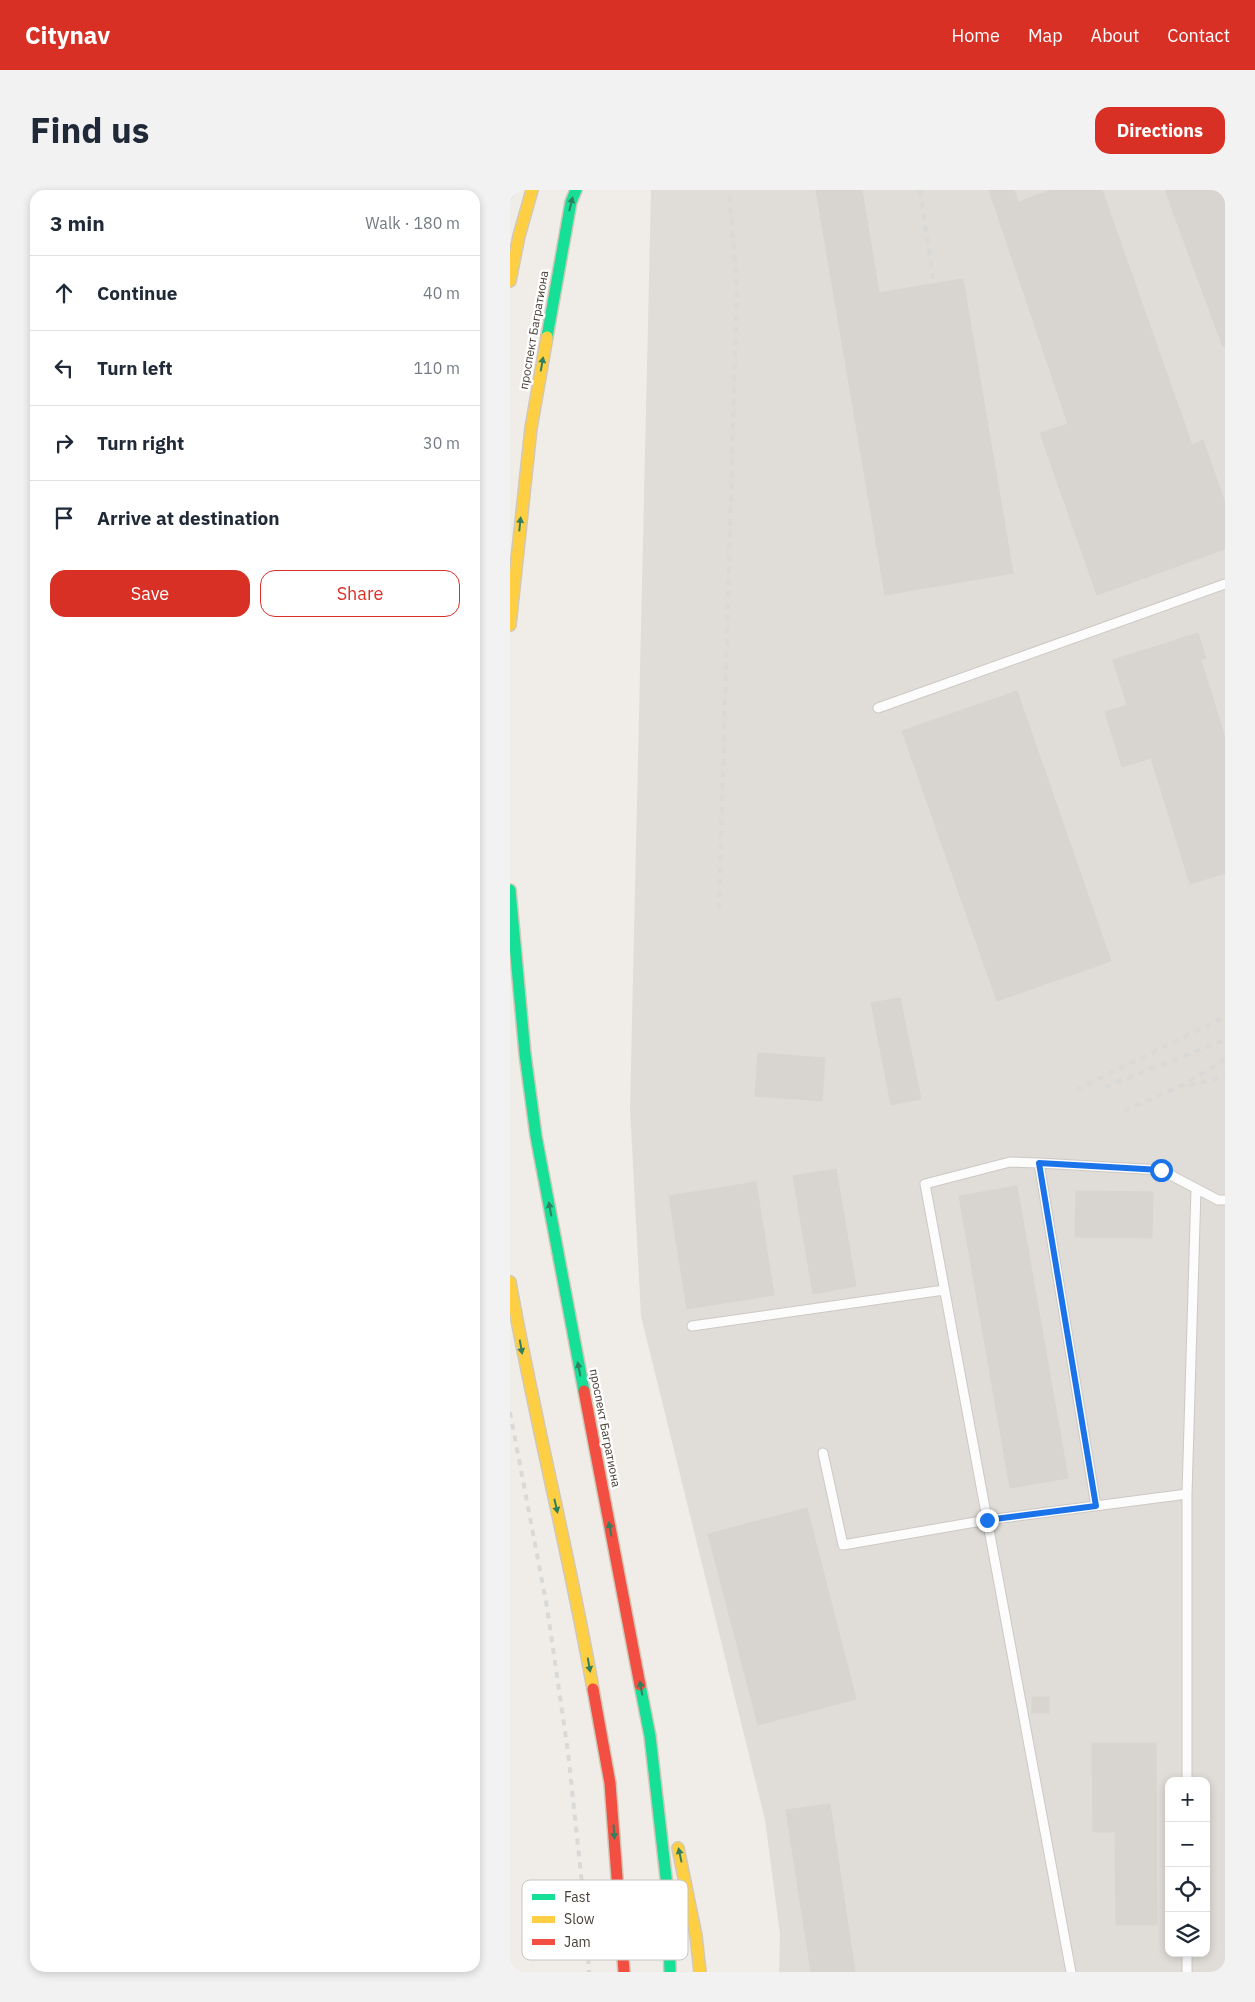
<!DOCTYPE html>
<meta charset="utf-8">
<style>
:root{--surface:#fff;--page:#f2f2f3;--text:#1f2937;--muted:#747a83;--line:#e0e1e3;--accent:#d93025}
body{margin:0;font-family:"IBM Plex Sans",sans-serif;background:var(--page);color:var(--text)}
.controls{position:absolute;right:15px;bottom:15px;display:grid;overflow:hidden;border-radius:10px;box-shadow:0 2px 8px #0003}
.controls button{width:45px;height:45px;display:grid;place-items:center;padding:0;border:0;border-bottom:1px solid var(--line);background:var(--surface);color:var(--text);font:25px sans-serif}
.stop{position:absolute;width:15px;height:15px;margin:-11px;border:4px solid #1a73e8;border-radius:50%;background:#fff}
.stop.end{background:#1a73e8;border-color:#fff;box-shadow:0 1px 5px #0008}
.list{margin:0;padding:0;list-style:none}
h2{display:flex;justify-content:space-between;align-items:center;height:65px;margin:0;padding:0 20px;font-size:21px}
h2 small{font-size:16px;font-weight:400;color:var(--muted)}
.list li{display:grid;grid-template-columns:32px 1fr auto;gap:15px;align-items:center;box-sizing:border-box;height:75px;padding:0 20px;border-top:1px solid var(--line)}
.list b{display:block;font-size:19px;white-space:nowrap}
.list em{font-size:16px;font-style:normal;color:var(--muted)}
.actions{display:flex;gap:10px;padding:15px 20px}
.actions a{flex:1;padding:11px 0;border:1px solid var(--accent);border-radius:15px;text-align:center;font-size:18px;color:var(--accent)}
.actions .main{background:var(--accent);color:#fff}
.icon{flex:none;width:28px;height:28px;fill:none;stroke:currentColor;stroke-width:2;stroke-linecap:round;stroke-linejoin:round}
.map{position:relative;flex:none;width:715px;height:1782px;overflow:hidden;border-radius:15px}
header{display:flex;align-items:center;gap:30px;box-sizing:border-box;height:70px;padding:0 25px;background:var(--accent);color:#fff}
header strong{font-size:24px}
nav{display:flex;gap:28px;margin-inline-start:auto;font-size:18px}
.intro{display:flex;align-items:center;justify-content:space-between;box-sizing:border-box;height:120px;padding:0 30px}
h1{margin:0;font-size:35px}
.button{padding:12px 22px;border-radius:15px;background:var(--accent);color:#fff;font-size:18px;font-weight:700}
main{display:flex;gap:30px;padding:0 30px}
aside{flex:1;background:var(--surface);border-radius:15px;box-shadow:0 2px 8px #0003}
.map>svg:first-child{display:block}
</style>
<header>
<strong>Citynav</strong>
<nav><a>Home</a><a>Map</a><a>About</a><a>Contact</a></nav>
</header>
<div class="intro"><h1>Find us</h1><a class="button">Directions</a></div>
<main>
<aside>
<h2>3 min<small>Walk · 180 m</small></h2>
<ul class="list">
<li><svg class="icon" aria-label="ahead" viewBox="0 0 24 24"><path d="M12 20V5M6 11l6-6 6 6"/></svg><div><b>Continue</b></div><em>40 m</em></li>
<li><svg class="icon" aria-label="left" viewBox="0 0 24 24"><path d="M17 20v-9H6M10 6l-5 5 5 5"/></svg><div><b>Turn left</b></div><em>110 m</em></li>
<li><svg class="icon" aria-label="right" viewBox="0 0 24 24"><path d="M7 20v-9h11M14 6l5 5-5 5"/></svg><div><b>Turn right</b></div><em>30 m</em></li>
<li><svg class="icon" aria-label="arrive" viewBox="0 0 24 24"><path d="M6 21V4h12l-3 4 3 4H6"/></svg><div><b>Arrive at destination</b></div></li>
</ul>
<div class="actions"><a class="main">Save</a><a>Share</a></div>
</aside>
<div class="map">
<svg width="715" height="1782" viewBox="0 0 715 1782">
<rect width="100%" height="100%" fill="#f0ede9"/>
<path fill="#e0dcd7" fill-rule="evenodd" d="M141,0h574v1782h-446l1,-38 -15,-114 -124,-504 -11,-207zM659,1591h37v172h-37z"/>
<path fill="#d8d4d0" stroke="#d8d4cf" d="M306,0h46l17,103 84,-14 50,294 -128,22z
M479,0h25l4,12 33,-12h51l90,255 11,-5 22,63v46l-128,46 -57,-162 28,-9z
M655,0h60v156l-2,1z
M688,443l8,25 -5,2 24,78v135l-35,11 -39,-126 -29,9 -17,-55 22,-7 -14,-45z
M507,501l94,270 -114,40 -95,-270z
M390,808l21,101 -30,6 -20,-102z
M248,863l67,5 -3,43 -67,-5z
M326,979l20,117 -43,8 -20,-118z
M246,992l18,113 -87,14 -18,-113z
M507,996l51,292 -58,10 -51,-292z
M566,1001l77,1 -1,46 -77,-1z
M297,1318l49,191 -98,26 -50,-191z
M522,1507h17v16h-17z
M582,1553h64l1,182h-41l-1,-93h-22z
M320,1614l25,168h-44l-25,-162z"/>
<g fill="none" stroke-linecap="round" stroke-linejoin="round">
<g stroke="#ccc9c5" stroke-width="11">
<path id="lane" d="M368,518l347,-124
M529,973l57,343
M182,1136l252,-36
M313,1263l20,92 144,-25 200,-26
M677,1591v-287l9,-305
M677,1763v19
M561,1782l-146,-788 85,-22 29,1 122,7 57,30h7"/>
</g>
<g stroke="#d2c8b6" stroke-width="14">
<path id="fast" d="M37,147l24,-135 5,-12
M0,700l15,164 11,82 48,255
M130,1495l10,51 18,159 2,77"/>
</g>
<g stroke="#d2c8b6" stroke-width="14">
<path id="slow" d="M0,91l9,-45 13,-46
M0,435l21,-197 16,-91
M0,1092c24,136 59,270 83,407
M168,1658l18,88 4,36"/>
</g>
<g stroke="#d2c8b6" stroke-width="14">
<path id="jam" d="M74,1201l56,294
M83,1499l17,94 14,189"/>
</g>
<use href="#lane" stroke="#fdfcfc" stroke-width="9"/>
<use href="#fast" stroke="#16e098" stroke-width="11"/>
<use href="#slow" stroke="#ffcf43" stroke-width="11"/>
<use href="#jam" stroke="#f24e42" stroke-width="11"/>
<path stroke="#d9d9d8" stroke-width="4" stroke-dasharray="6 6" stroke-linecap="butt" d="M410,0l14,94
M0,9l3,-9
M209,719l18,-621 -8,-98
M679,895l36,-8
M595,897l120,-47
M566,900l149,-73
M614,921l61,-27 40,-25
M0,1222l37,195 21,145 19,179 2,41"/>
</g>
<defs><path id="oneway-solid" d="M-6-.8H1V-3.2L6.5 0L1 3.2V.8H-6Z" transform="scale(1.25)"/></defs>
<g fill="#327f5d">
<use href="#oneway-solid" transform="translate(61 14) rotate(-76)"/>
<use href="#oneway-solid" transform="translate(32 174) rotate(-80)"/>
<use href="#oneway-solid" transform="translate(10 334) rotate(-84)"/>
<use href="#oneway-solid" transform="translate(40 1019) rotate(-101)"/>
<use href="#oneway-solid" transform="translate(11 1157) rotate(80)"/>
<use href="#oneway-solid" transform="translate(69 1179) rotate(-101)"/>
<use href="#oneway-solid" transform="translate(46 1316) rotate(77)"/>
<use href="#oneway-solid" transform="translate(100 1339) rotate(-101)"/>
<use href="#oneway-solid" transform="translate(79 1475) rotate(80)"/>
<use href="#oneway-solid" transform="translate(131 1498) rotate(-101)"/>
<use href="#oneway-solid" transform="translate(104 1642) rotate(86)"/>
<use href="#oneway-solid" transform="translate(170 1665) rotate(-102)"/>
</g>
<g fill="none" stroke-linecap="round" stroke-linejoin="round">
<path stroke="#1a73e8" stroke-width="6" d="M477,1330l109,-14 -57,-343 122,7"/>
</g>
<g text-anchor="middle" stroke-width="4.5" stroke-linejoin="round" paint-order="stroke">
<g font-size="12" fill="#453e35" stroke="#fff">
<text transform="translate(24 140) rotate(-80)" y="4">проспект Багратиона</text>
<text transform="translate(95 1238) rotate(79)" y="4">проспект Багратиона</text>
</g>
</g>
<rect x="12" y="1690" width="166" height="80" rx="8" fill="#fff" stroke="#c7c5c2" stroke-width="1"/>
<rect x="22" y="1704" width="23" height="6" fill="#16e098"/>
<rect x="22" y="1726" width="23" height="7" fill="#ffcf43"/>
<rect x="22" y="1749" width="23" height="6" fill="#f24e42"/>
<g font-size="14" fill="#453e35">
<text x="54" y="1712">Fast</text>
<text x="54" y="1734">Slow</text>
<text x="54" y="1757">Jam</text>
</g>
</svg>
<div class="controls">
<button>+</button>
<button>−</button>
<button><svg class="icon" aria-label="locate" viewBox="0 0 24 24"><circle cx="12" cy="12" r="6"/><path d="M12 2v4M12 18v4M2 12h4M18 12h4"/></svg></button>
<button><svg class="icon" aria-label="layers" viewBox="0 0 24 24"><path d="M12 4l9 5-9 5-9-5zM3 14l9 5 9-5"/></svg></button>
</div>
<div class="stop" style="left:651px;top:980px"></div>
<div class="stop end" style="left:477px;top:1330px"></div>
</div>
</main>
